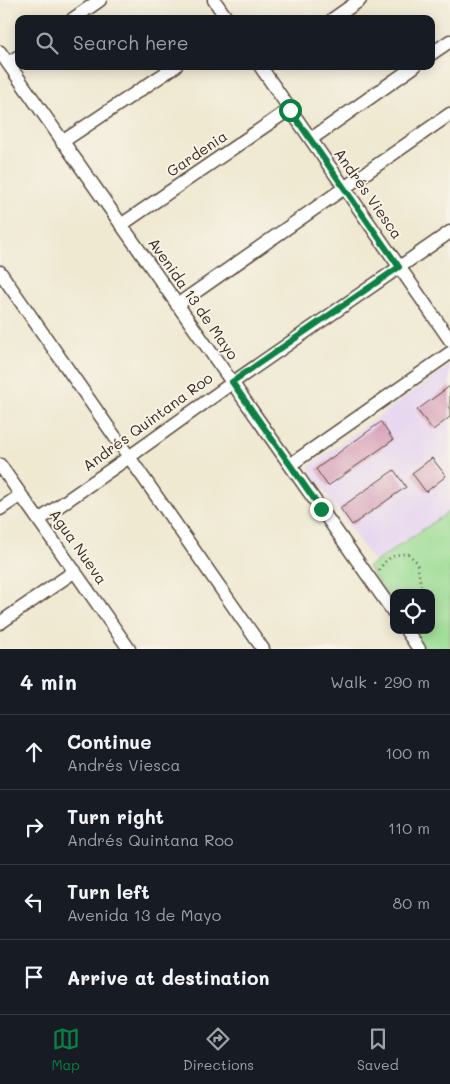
<!DOCTYPE html>
<meta charset="utf-8">
<style>
:root{--surface:#171b24;--page:#20242c;--text:#f1f3f6;--muted:#9ea1a6;--line:#363941;--accent:#0b8043}
body{margin:0;font-family:Mali,sans-serif;background:var(--page);color:var(--text)}
.controls{position:absolute;right:15px;bottom:15px;display:grid;overflow:hidden;border-radius:10px;box-shadow:0 2px 12px #0003}
.controls button{width:45px;height:45px;display:grid;place-items:center;padding:0;border:0;border-bottom:1px solid var(--line);background:var(--surface);color:var(--text);font:25px sans-serif}
.stop{position:absolute;width:15px;height:15px;margin:-11px;border:4px solid #0b8043;border-radius:50%;background:#fff}
.stop.end{background:#0b8043;border-color:#fff;box-shadow:0 1px 5px #0008}
.list{margin:0;padding:0;list-style:none}
h2{display:flex;justify-content:space-between;align-items:center;height:65px;margin:0;padding:0 20px;font-size:21px}
h2 small{font-size:16px;font-weight:400;color:var(--muted)}
.list li{display:grid;grid-template-columns:32px 1fr auto;gap:15px;align-items:center;box-sizing:border-box;height:75px;padding:0 20px;border-top:1px solid var(--line)}
.list b{display:block;font-size:19px;white-space:nowrap}
.list p{margin:0;font-size:16px;white-space:nowrap;color:var(--muted)}
.list em{font-size:16px;font-style:normal;color:var(--muted)}
.icon{flex:none;width:28px;height:28px;fill:none;stroke:currentColor;stroke-width:2;stroke-linecap:round;stroke-linejoin:round}
.map{position:relative;flex:none;width:450px;height:649px;overflow:hidden}
.search{position:absolute;background:var(--surface);box-shadow:0 2px 12px #0003;left:15px;right:15px;top:15px;height:55px;display:flex;align-items:center;gap:12px;box-sizing:border-box;padding:0 18px;border-radius:10px;color:var(--muted);font-size:19px}
.sheet{height:365px;background:var(--surface)}
nav{display:flex;justify-content:space-around;align-items:center;box-sizing:border-box;height:70px;border-top:1px solid var(--line);background:var(--surface);font-size:14px;color:var(--muted)}
nav a{display:grid;justify-items:center;gap:2px}
nav .on{color:var(--accent)}
.map>svg:first-child{display:block}
</style>
<div class="map">
<svg width="450" height="649" viewBox="0 0 450 649">
<rect width="100%" height="100%" fill="#f7f3e8"/>
<filter id="ink" filterUnits="userSpaceOnUse"><feTurbulence type="fractalNoise" baseFrequency=".02" numOctaves="2"/><feDisplacementMap in="SourceGraphic" scale="10" xChannelSelector="R" yChannelSelector="G"/><feConvolveMatrix kernelMatrix="1 2 1 2 8 2 1 2 1" color-interpolation-filters="sRGB"/></filter>
<filter id="wash" filterUnits="userSpaceOnUse"><feTurbulence type="fractalNoise" baseFrequency=".0096" numOctaves="4" result="noise"/><feDisplacementMap in="SourceGraphic" scale="20" xChannelSelector="R" yChannelSelector="G"/><feGaussianBlur stdDeviation="1.12" result="paint"/><feColorMatrix in="noise" values="0 0 0 0 0 0 0 0 0 0 0 0 0 0 0 0 0 1.4 0 .05"/><feComposite in="paint" operator="in"/></filter>
<g filter="url(#wash)">
<rect width="100%" height="100%" fill="#efe9d2"/>
<path fill="#e5d3f1" d="M450,365v146l-75,53 -67,-97z"/>
<path fill="#99db92" stroke="#6a8258" d="M450,511v138h-29l-12,-19h22v-37h-37v13l-26,-39z"/>
<g id="blocks">
<path fill="#d395b2" d="M450,386v31l-17,13 -16,-20z
M381,422l12,18 -65,46 -12,-17z
M432,458l14,18 -20,16 -14,-19z
M394,470l12,17 -54,38 -12,-17z"/>
</g>
</g>
<g filter="url(#ink)">
<use href="#blocks" fill-opacity="0" stroke="#564739" stroke-width="1"/>
<g fill="none" stroke-linecap="round" stroke-linejoin="round">
<g stroke="#564739" stroke-width="15">
<path id="minor" d="M214,0l13,19
M73,19l27,-19
M333,19l27,-19
M0,52l394,561
M431,54l19,-13
M8,63l11,-7
M260,66l190,274
M311,139l104,-73
M62,142l114,-76
M121,225l169,-116
M0,272l263,377
M177,305l273,-191
M0,465l129,184
M290,465l160,-112
M0,509l21,-14
M39,520l90,-63 103,-74 218,-151
M0,623l75,-52
M406,630l13,19"/>
</g>
<path stroke="#564739" stroke-width="2.5" stroke-dasharray="1 4" stroke-linecap="butt" d="M379,570c7,-12 16,-17 29,-16l9,8 5,31"/>
<use href="#minor" stroke="#fff" stroke-width="12"/>
</g>
</g>
<g fill="none" stroke-linecap="round" stroke-linejoin="round" filter="url(#ink)">
<path stroke="#0b8043" stroke-width="6" d="M290,110l109,157 -167,115 89,127"/>
</g>
<g text-anchor="middle" stroke-width="4" stroke-linejoin="round" paint-order="stroke">
<g font-size="15" fill="#3b2a1e" stroke="#f7f3e8">
<text transform="translate(197 154) rotate(-34)" y="5">Gardenia</text>
<text transform="translate(368 194) rotate(55)" y="5">Andrés Viesca</text>
<text transform="translate(193 299) rotate(55)" y="5">Avenida 13 de Mayo</text>
<text transform="translate(148 422) rotate(-36)" y="5">Andrés Quintana Roo</text>
<text transform="translate(78 547) rotate(55)" y="5">Agua Nueva</text>
</g>
</g>
</svg>
<div class="controls">
<button><svg class="icon" aria-label="locate" viewBox="0 0 24 24"><circle cx="12" cy="12" r="6"/><path d="M12 2v4M12 18v4M2 12h4M18 12h4"/></svg></button>
</div>
<div class="stop" style="left:290px;top:110px"></div>
<div class="stop end" style="left:321px;top:509px"></div>
<div class="search"><svg class="icon" aria-label="search" viewBox="0 0 24 24"><circle cx="10" cy="10" r="6"/><path d="M15 15l6 6"/></svg>Search here</div>
</div>
<section class="sheet">
<h2>4 min<small>Walk · 290 m</small></h2>
<ul class="list">
<li><svg class="icon" aria-label="ahead" viewBox="0 0 24 24"><path d="M12 20V5M6 11l6-6 6 6"/></svg><div><b>Continue</b><p>Andrés Viesca</p></div><em>100 m</em></li>
<li><svg class="icon" aria-label="right" viewBox="0 0 24 24"><path d="M7 20v-9h11M14 6l5 5-5 5"/></svg><div><b>Turn right</b><p>Andrés Quintana Roo</p></div><em>110 m</em></li>
<li><svg class="icon" aria-label="left" viewBox="0 0 24 24"><path d="M17 20v-9H6M10 6l-5 5 5 5"/></svg><div><b>Turn left</b><p>Avenida 13 de Mayo</p></div><em>80 m</em></li>
<li><svg class="icon" aria-label="arrive" viewBox="0 0 24 24"><path d="M6 21V4h12l-3 4 3 4H6"/></svg><div><b>Arrive at destination</b></div></li>
</ul>
</section>
<nav>
<a class="on"><svg class="icon" aria-label="map" viewBox="0 0 24 24"><path d="M3 6l6-2 6 2 6-2v14l-6 2-6-2-6 2zM9 4v14M15 6v14"/></svg>Map</a>
<a><svg class="icon" aria-label="directions" viewBox="0 0 24 24"><path d="M12 3l9 9-9 9-9-9zM9 14v-3h6M13 9l2 2-2 2"/></svg>Directions</a>
<a><svg class="icon" aria-label="saved" viewBox="0 0 24 24"><path d="M7 4h10v16l-5-4-5 4z"/></svg>Saved</a>
</nav>
